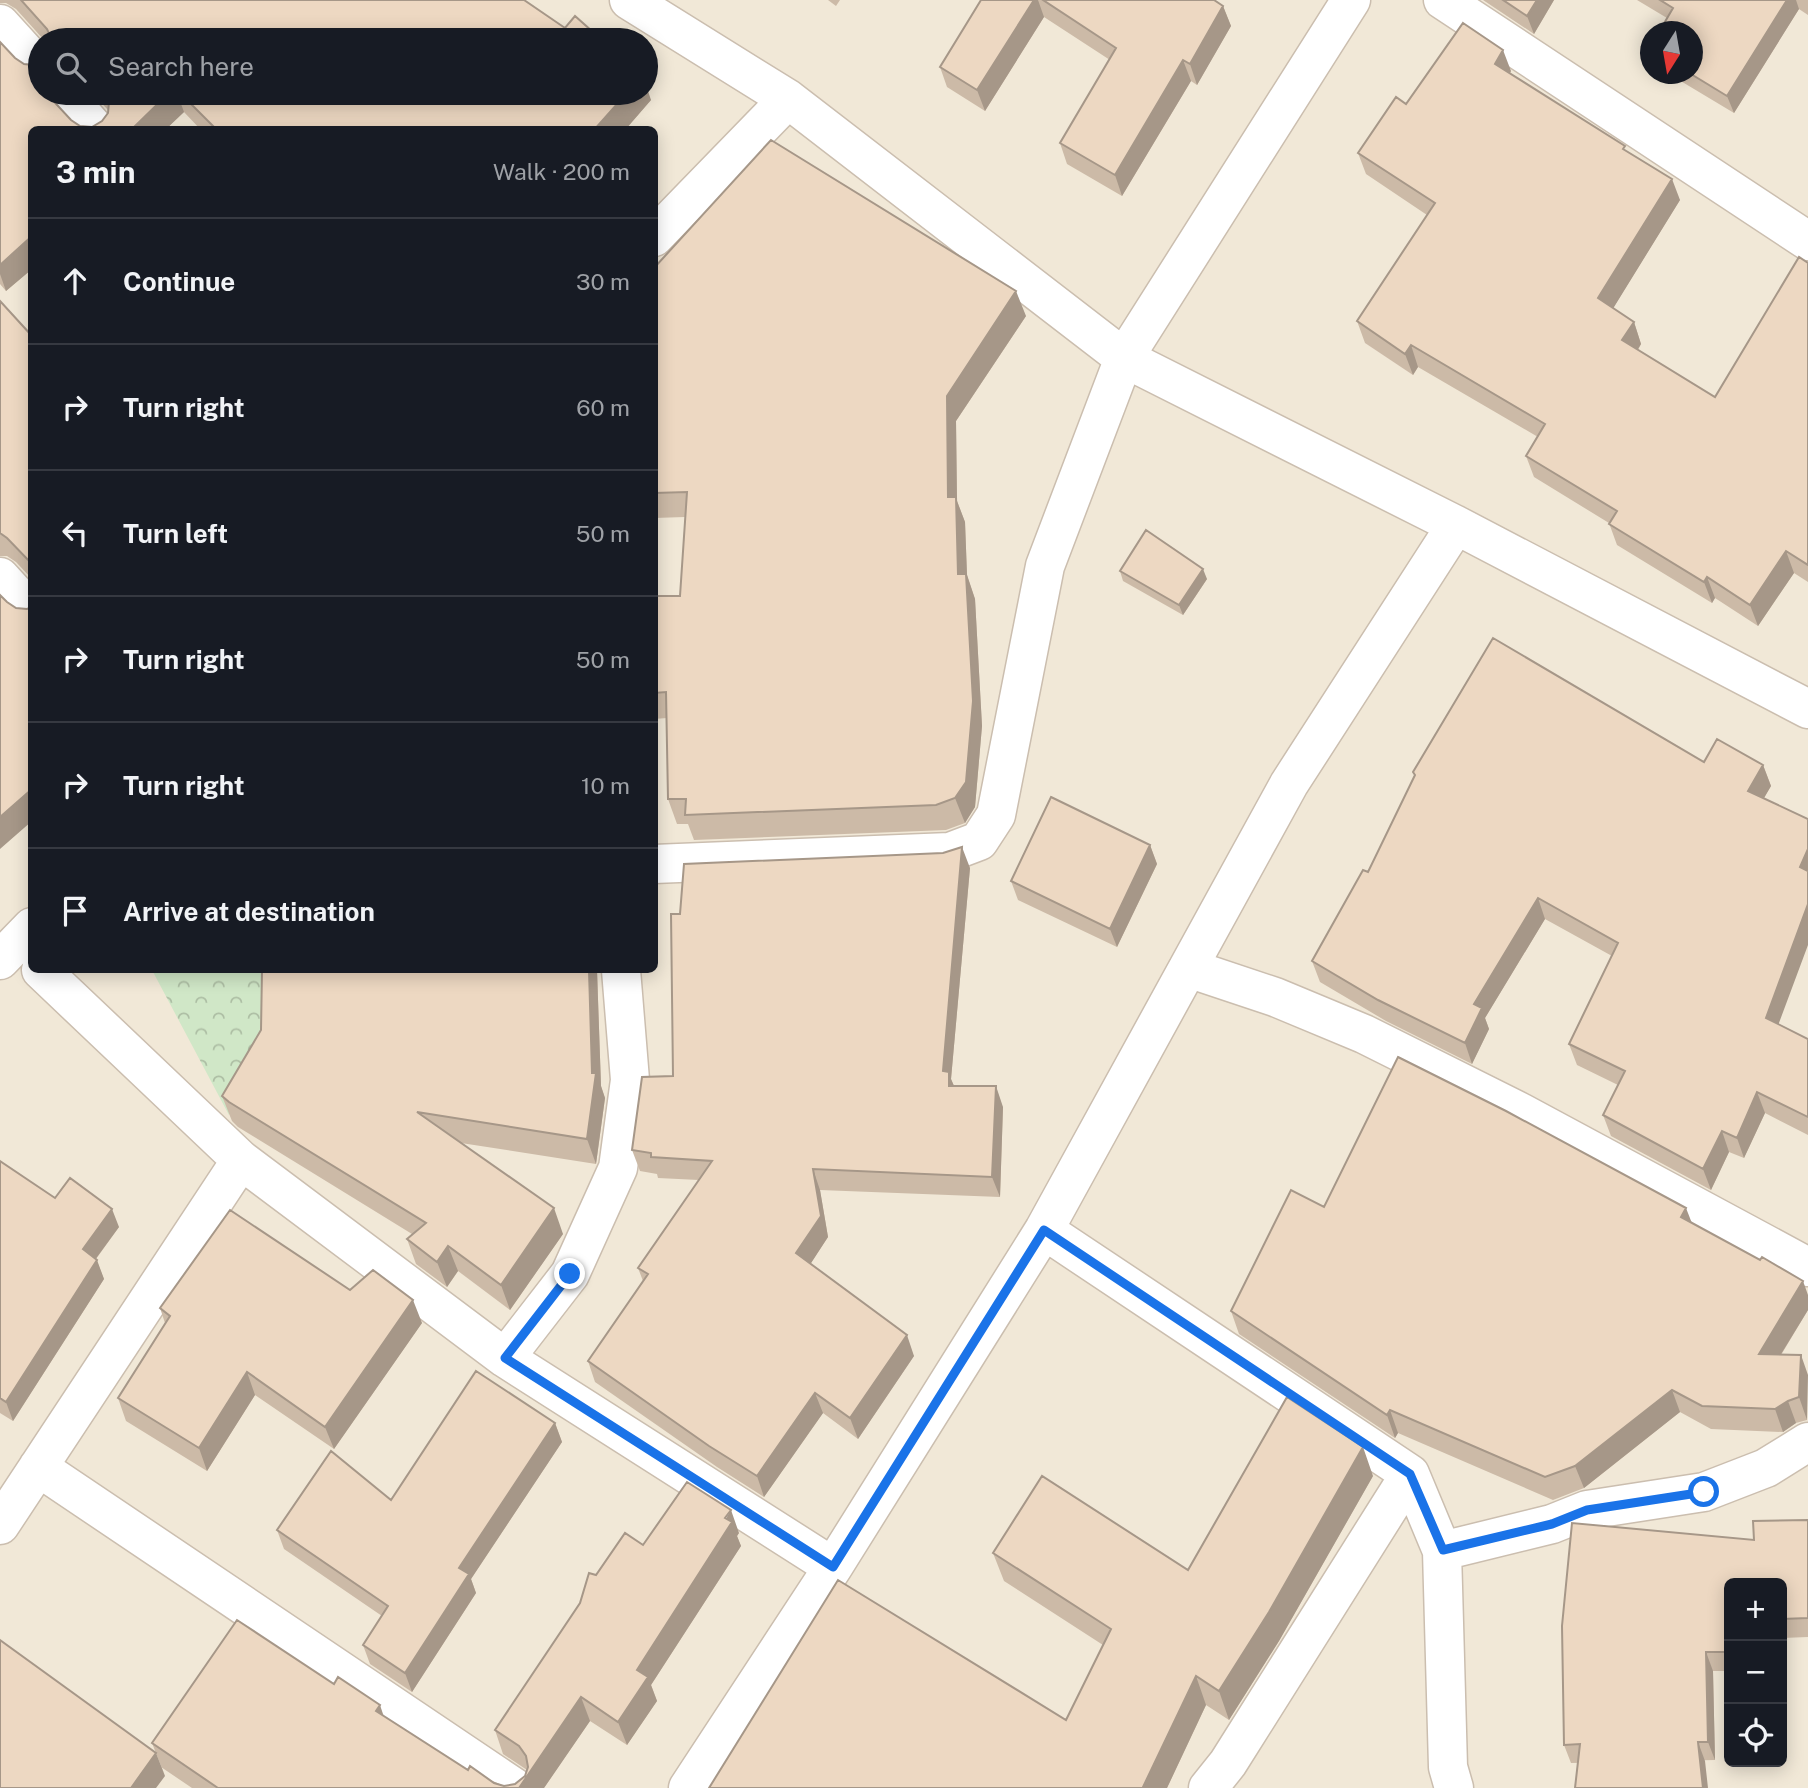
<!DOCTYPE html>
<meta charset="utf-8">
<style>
:root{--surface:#171b24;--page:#242831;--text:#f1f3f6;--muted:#9ea1a6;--line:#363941}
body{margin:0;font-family:"Public Sans",sans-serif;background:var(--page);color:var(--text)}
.controls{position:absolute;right:21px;bottom:21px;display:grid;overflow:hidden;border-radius:10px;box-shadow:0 4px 18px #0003}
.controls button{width:63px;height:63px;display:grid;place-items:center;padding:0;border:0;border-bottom:2px solid var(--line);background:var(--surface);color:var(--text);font:35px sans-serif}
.compass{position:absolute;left:1640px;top:21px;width:63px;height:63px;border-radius:50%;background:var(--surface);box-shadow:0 4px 18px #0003;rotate:191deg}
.stop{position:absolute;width:21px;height:21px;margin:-16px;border:5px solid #1a73e8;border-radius:50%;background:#fff}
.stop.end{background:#1a73e8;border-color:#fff;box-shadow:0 2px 7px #0008}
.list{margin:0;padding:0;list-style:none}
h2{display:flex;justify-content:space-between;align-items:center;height:91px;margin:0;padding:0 28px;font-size:30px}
h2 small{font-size:23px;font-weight:400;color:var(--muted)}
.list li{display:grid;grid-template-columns:46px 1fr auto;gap:21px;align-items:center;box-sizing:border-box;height:126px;padding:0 28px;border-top:2px solid var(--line)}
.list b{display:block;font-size:26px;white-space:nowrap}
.list em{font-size:23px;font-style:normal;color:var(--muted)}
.icon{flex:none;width:38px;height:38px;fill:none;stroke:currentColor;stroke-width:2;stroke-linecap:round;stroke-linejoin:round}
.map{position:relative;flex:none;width:1808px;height:1788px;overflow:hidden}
.search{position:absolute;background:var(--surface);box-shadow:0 4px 18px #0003;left:28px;top:28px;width:630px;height:77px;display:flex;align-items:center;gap:18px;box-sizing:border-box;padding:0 24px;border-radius:38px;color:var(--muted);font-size:26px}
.panel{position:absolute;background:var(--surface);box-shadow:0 4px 18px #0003;left:28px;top:126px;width:630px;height:847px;border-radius:10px}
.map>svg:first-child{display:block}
</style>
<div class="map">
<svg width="1808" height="1788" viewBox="0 0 1808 1788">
<defs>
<pattern id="forest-crowns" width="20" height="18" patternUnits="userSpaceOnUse" patternTransform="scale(1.75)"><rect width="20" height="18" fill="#d0e7c7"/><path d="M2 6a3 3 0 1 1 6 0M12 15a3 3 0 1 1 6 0" fill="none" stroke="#adbea4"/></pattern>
</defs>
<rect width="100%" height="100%" fill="#faf5e8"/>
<path fill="#f1e8d7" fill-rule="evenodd" d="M0,0h1808v1788h-1808zM1650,32h42v42h-42zM40,40h606v53h-606zM32,130h622v840h-622zM1729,1583h53v179h-53z"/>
<path fill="url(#forest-crowns)" d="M152,970h119v65l-42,80z"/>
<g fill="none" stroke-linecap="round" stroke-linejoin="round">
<g stroke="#cbbeaf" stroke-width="41">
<path id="minor" d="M629,0l159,99
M1443,0l365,241
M0,24l40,44
M63,93l33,37
M654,237l134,-138 336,259 332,167 352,184
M0,577l32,35
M654,864l296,-12 29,-11 17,-26 49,-249 79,-208 227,-358
M0,960l32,-33
M1188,968l87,29 89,37 156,78 288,155
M41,970l200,190 264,198 328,209
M1044,1230l366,244 32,77 6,216 6,21
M505,1358l65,-84 48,-106 12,-88 -9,-110
M38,1467l477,321
M0,1525l241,-365
M1442,1551l110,-27 35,-14 117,-18 62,-24 42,-26
M688,1788l145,-221 211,-337 245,-446 167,-259
M1208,1788l20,-25 182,-289"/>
</g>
<use href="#minor" stroke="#fff" stroke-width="38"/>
</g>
<path fill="#ccbaa7" d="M0,0h524l41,28 37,12h-558l-28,-31 -10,-6h-6z
M828,0h12l-4,6z
M981,0h233l9,6 8,20 -34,59 -6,-4 -69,115 -55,-32 -7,-21 50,-83 -66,-43 -59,94 -38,-24 -7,-20z
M1483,0h71l-20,34z
M1637,0h171v15l-9,-6 -65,104 -65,-39h23l-25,-56z
M0,42l15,16 9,6 9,1 7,20v8l31,27 9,6 12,1 10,-6 6,-8v-3l-16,-17h554l5,7 -26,30h-424l-17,-18 -19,18h-133v139l-26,22 -6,-7z
M1511,71l-1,2 117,79 53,48 -67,108 21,14 7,22 -3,6 77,47 93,-134v319l-14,-9 -36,53 -43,-28 -3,5 -95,-58 -8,-22 -75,-46 -8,-21 12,-19 -120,-70 -5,8 -48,-32 -8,-22 70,-106 -61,-41 -8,-21 48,-49z
M654,268l372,48 -70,105 1,80 8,21 2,53 8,24 7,127 -7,81 -10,16 -19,7 -252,10 -6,-16h-11l-9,-25 -1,-81 -13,1v-123h26l5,-79 -31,1z
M0,301l32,35v243l-16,-17 -9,-6h-7z
M1120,571l87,8 -24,36 -60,-34z
M1704,762l59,3 8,21 -8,13 16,225 29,15v96l-43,-22 -21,45 -15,-6 -18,38 -100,-54 -8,-21 15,-30 -41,-20 -8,-21 43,-88 -67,-37 -60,99 4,11 -17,35 -86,-43 -66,-39 -8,-21 56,-89 47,-96 -2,-4z
M1150,845l7,19 -40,83 -99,-47 -7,-19z
M970,868l-19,211 3,7 49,21 -3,90 -180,-7 8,47 -18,27 104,92 -56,83 -35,-26 -59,84 -47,-30 -122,-85 -7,-21 55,-80 -5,-13 61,-88 -41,-2 -1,-4 -17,-3 -8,-21 41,-74z
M262,970h335l4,116 4,12 -9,66 -135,-21 102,91 -53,76 -52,-39 -11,16 -31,-23 -9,-25 5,-5 -174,-107 -6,-6 -10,-25 39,-66z
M0,1161l55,37 64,29 -23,32 8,20 -91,142 -13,-8z
M1324,1207l368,16 116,87 -27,45h20l6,65 -11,3 -13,9 -72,-3 -31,-17 -96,76 -31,12 -155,-67 -3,5 -156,-104 -8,-23z
M350,1290l72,33 -88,126 -79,-54 -48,76 -81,-50 -8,-23 47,-75 -5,-15z
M555,1423l7,19 -91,137 5,14 -64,99 -42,-28 -7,-19 19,-29 -98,-67 -7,-19 114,-30z
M1373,1476l-94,165 -50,79 -23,-15 -39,83h-458l357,-68 37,-75 -99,-64 -11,-28 195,17z
M1808,1520v117l-26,1v-55h-53v88h-16l2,89 -144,3 -7,-18 190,-205z
M739,1533l-2,3 4,10 -90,139 6,16 -30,44 -37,-24 -46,67h-352l-31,-21 4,9 -13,-33 182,-59 134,86 36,16 11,-2 10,-8 2,-6 -24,-16 -8,-24 85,-127 16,-28 47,-30z"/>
<path fill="#a69788" d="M1034,0h4l6,17 -59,94 -8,-21z
M1537,0h17l-20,34 -7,-18z
M1787,0h9l3,9 -65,104 -7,-17z
M1223,6l8,20 -34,59 -7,-21z
M1503,50l8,21 -8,14 -8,-21z
M1183,60l8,21 -69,115 -7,-21z
M33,65l7,20v8l-7,-19z
M646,85l5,15 -26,30h-31l33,-37h19z
M169,93h8l7,19 -19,18h-34z
M1672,179l8,21 -74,120 -8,-22z
M32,236v33l-26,22 -6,-17v-9z
M1016,291l10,25 -70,105 1,80 8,21 2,53 8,24 7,127 -7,81 -10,16 -10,-25 -7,-301 -1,-101z
M1634,322l7,22 -11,18 -8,-22z
M1411,345l7,22 -5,8 -8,-21z
M1786,551l8,22 -36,53 -8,-21z
M1203,569l4,10 -24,36 -4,-10z
M1707,577l8,21 -3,5 -8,-21z
M1763,765l8,21 -15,26 -8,-21z
M32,789v32l-32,28v-32z
M1150,845l7,19 -40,83 -7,-18z
M962,847l8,21 -19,211 6,14 -1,14 -13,-36z
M1808,849v38l-8,-20z
M1538,898l7,21 -60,99 4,11 -17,35 -7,-21 9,-39z
M1808,904v41l-35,94 -7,-21z
M589,970h8l4,116 4,12 -9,66 -9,-25 5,-66z
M996,1086l7,21 -3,90 -8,-20z
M1757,1092l8,21 -21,45 -7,-20z
M1722,1131l7,21 -18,38 -8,-21z
M813,1169l7,21 8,47 -24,37 -8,-21z
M554,1208l9,26 -53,76 -9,-25z
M1686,1208l9,23 -14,-14z
M112,1209l7,18 -30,41 -6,-19z
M448,1246l10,25 -11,16 -10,-25z
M97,1260l7,19 -91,142 -7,-19z
M1803,1281l5,14v15l-41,67 -8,-23z
M413,1300l9,23 -88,126 -9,-22z
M907,1335l7,21 -56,83 -8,-21z
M1801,1355l7,20 -1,45 -8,-23z
M247,1372l8,23 -48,76 -8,-23z
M1672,1390l8,22 -96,76 -9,-22z
M815,1393l8,20 -59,84 -7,-21z
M1788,1401l8,22 -13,9 -8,-23z
M1390,1410l8,23 -3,5 -8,-23z
M555,1423l7,19 -91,137 5,14 -64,99 -7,-19 54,-105z
M1363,1447l10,29 -94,165 -50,79 -10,-29z
M731,1510l8,23 -2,3 4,10 -90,139 6,16 -30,44 -9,-23 19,-52z
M1706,1652l7,19 2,89 -7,-18z
M1196,1676l10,29 -39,83h-24z
M581,1697l9,24 -46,67h-25z
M380,1705l8,24 -12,-18z
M1698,1742l7,19 3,27h-5z
M156,1753l9,23 -9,12h-25z"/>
<path fill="#edd8c2" stroke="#a69788" stroke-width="2" d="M21,0h503l41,28 10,-12 27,24h-550l-5,-11z
M981,0h53l-57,90 -37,-23z
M1043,0h171l9,6 -33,58 -7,-4 -68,115 -55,-32 56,-95z
M1503,0h34l-10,16z
M1660,0h127l-60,96 -36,-22h1v-42h-33l14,-24z
M1463,23l40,27 -8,14 130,82 -2,3 49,30 -74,119 36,24 -12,18 93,57 84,-140 9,6v302l-22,-14 -36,54 -43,-28 -3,5 -95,-58 8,-13 -91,-55 19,-32 -134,-79 -6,9 -48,-33 78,-118 -77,-50 38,-56 10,7z
M0,42l15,16 9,6 9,1v9l7,12v7h6l25,27 9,6 12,1 10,-6 6,-8 1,-11 -5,-9h65l-38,37h-99v106l-32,29z
M180,93h447l-33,37h-377z
M771,140l245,151 -69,105 1,101h8l2,77h8l7,127 -7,81 -11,16 -19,7 -251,10 1,-16h-18l-2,-107 -12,1v-97h26l7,-104 -33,1v-225z
M0,301l32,35v228l-25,-26 -7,-5z
M1146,530l57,39 -24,36 -59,-34z
M0,595l7,7 9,6 11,1 5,-2v182l-32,28z
M1493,638l211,124 13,-23 46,26 -15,26 60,28v30l-8,18 8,4v33l-42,114 42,21v78l-51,-25 -20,46 -15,-7 -19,38 -100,-54 22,-44 -56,-27 49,-101 -80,-45 -64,106 8,4 -17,35 -87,-43 -66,-39 51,-91 5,2 47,-97 -2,-3z
M1051,797l99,48 -40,84 -99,-48z
M962,847l-19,224 6,1v14h47l-4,91 -179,-8 8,47 -25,37 111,82 -57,83 -35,-25 -58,83 -48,-30 -121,-85 60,-87 -10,-6 74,-107 -61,-4v-4l-19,-3 10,-73 31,-1 -2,-162h9l4,-50 259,-11z
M262,970h327l3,103h4l-9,66 -170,-27 137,96 -53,77 -53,-39 -11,16 -30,-23 19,-16 -197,-121 -7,-6 39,-66z
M1398,1057l108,54 180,97 -5,9 79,43 2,-3 41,24 -44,73 42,1 -2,42 -11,4 -13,8 -73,-3 -30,-16 -97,76 -30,11 -155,-67 -3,5 -156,-104 60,-121 33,17z
M0,1161l55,37 15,-20 42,31 -29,40 14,11 -91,142 -6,-4z
M230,1210l120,80 23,-20 40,30 -88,127 -78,-55 -48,76 -81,-50 52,-82 -10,-8z
M476,1371l79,52 -96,145 10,6 -64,99 -42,-28 25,-39 -111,-76 54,-79 60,49z
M1287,1397l76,50 -94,165 -50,79 -23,-15 -53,111 1,1h-435l129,-208 228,140 45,-91 -118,-76 49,-77 146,94z
M687,1482l44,28 -6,8 7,4 -95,148 11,7 -30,45 -37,-25 -62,91h-301l-66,-45 85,-123 97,64 4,-7 42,28 -4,6 92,59 2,-4 24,17 10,3 11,-2 10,-8 3,-9 -2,-11 -7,-10 -24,-16 85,-127 9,-30 7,2 29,-42 18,12z
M1808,1520v98l-26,1v-36h-53v69h-23l2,90h-10l5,46h-128l5,-44 -16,1 -2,-119 10,-103 182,17 -1,-19z
M0,1640l156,113 -25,35h-131z"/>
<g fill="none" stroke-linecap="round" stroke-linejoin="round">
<path stroke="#1a73e8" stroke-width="9" d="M570,1274l-65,84 328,209 211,-337 366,244 33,76 109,-26 35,-14 117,-18"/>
</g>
</svg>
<div class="controls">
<button>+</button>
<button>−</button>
<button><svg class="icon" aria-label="locate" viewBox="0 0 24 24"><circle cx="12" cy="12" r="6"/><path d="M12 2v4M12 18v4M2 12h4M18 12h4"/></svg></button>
</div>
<svg class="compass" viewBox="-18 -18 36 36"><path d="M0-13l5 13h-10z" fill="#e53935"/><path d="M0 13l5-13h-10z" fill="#9ea1a6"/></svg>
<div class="stop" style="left:1704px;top:1492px"></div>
<div class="stop end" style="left:570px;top:1274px"></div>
<div class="search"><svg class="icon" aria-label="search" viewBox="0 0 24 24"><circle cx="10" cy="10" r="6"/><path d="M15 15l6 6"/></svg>Search here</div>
<section class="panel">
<h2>3 min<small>Walk · 200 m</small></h2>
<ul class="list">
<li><svg class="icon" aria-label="ahead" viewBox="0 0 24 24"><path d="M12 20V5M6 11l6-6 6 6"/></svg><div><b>Continue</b></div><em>30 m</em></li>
<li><svg class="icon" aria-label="right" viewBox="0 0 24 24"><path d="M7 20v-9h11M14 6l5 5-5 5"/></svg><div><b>Turn right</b></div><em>60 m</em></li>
<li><svg class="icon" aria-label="left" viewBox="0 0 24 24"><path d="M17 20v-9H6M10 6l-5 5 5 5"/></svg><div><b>Turn left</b></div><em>50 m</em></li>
<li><svg class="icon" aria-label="right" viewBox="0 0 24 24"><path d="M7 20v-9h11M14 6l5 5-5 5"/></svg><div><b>Turn right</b></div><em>50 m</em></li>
<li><svg class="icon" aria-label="right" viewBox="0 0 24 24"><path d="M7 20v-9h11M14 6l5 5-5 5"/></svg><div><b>Turn right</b></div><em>10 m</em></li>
<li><svg class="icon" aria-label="arrive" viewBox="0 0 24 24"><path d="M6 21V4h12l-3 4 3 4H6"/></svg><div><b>Arrive at destination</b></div></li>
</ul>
</section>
</div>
